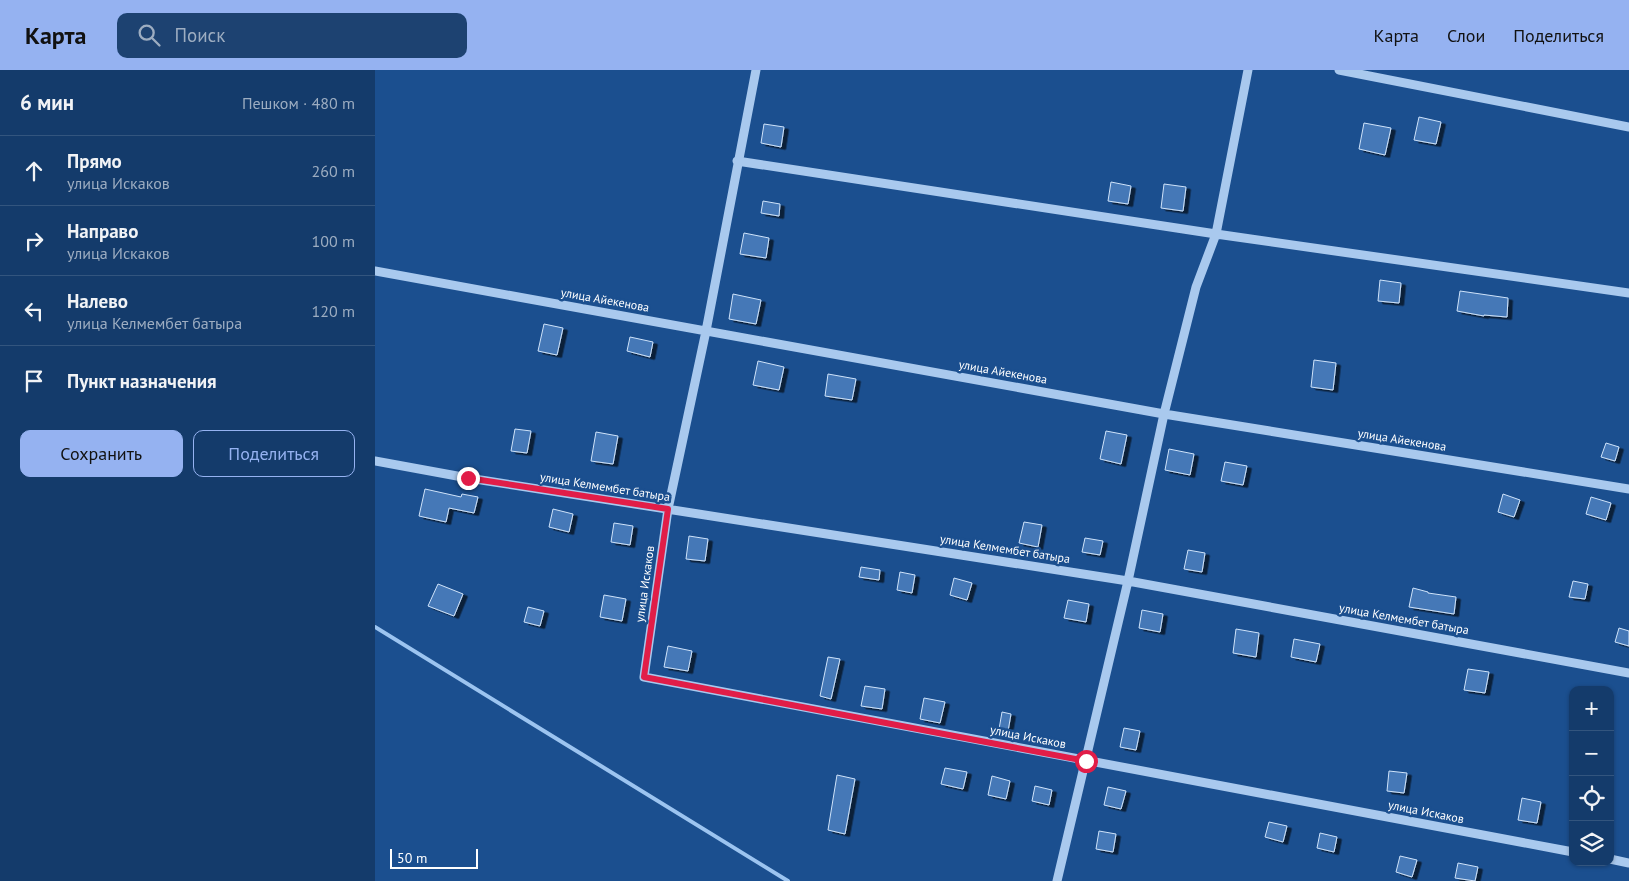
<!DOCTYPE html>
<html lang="ru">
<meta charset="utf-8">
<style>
:root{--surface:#143b6b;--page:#1d4271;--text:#f1f3f6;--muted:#9dadc1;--line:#33557e;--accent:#95b2f1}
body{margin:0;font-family:"PT Sans",sans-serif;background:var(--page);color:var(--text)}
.controls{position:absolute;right:15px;bottom:15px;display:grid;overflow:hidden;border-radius:10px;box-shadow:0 1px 4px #0004}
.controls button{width:45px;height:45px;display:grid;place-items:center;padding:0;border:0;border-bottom:1px solid var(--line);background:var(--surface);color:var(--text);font:25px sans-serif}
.scale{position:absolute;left:15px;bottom:12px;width:88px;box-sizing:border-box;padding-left:5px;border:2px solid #fff;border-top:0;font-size:14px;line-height:18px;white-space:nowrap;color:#fff;-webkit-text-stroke:4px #1b4f8f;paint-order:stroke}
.stop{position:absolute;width:15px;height:15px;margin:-11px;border:4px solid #e11d48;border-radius:50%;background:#fff}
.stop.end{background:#e11d48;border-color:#fff;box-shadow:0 1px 5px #0008}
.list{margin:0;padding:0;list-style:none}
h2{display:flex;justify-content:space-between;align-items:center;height:65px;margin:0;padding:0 20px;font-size:21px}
h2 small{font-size:16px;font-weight:400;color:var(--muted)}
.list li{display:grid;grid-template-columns:32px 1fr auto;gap:15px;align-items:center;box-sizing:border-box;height:70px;padding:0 20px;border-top:1px solid var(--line)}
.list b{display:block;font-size:19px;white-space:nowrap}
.list p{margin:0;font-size:16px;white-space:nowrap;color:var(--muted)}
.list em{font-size:16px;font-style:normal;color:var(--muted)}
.actions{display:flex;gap:10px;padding:15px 20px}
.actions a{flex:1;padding:11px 0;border:1px solid var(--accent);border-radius:10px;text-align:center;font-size:18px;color:var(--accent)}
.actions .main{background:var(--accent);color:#111}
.icon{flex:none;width:28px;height:28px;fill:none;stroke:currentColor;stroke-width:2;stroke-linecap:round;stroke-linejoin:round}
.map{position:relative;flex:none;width:1254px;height:811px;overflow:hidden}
header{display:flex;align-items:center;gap:30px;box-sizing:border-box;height:70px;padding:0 25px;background:var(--accent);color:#111}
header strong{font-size:24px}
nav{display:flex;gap:28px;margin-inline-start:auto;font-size:18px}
.search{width:350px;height:45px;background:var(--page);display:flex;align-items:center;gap:12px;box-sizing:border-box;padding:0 18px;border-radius:10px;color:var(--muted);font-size:19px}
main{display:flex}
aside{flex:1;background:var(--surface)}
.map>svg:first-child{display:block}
</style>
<header>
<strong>Карта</strong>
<div class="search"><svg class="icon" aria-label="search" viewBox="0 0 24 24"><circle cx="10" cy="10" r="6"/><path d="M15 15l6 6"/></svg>Поиск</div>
<nav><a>Карта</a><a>Слои</a><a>Поделиться</a></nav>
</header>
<main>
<aside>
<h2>6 мин<small>Пешком · 480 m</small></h2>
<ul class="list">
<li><svg class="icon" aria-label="ahead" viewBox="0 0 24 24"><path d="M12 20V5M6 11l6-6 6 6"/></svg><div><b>Прямо</b><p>улица Искаков</p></div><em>260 m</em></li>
<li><svg class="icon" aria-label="right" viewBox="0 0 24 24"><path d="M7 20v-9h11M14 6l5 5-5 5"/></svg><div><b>Направо</b><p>улица Искаков</p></div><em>100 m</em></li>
<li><svg class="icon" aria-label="left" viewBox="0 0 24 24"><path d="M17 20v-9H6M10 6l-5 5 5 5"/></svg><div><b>Налево</b><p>улица Келмембет батыра</p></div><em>120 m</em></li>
<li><svg class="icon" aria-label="arrive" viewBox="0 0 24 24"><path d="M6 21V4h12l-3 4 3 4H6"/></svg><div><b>Пункт назначения</b></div></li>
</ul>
<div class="actions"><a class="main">Сохранить</a><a>Поделиться</a></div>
</aside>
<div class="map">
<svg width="1254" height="811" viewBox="0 0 1254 811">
<defs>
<filter id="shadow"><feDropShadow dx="4.5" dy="2.5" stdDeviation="0" flood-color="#0009"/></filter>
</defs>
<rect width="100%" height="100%" fill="#1b4f8f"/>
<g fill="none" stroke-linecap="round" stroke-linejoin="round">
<path stroke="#9cc4f0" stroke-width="4" d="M0,557l413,254"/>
</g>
<path fill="#4478b7" stroke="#cfe3fa" filter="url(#shadow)" d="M1044,47l22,5 -5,22 -22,-4z
M989,53l27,5 -6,27 -26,-6z
M389,54l20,3 -3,20 -20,-4z
M736,112l20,4 -3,18 -20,-3z
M789,114l22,3 -3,24 -22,-3z
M388,131l17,3 -1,12 -18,-3z
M369,163l25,5 -3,20 -26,-4z
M1005,210l21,3 -2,20 -21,-2z
M1085,221l48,7 -1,19 -23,-2v1l-27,-5z
M358,224l28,6 -5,24 -27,-5z
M169,254l19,4 -6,27 -19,-4z
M255,267l23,5 -3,15 -23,-6z
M939,290l22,3 -3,27 -22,-3z
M383,291l26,6 -5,23 -26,-5z
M453,304l28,5 -4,21 -27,-4z
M140,359l16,2 -4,22 -16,-2z
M731,361l21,4 -6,29 -21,-5z
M221,362l22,4 -5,28 -22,-3z
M1231,373l13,4 -4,14 -14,-4z
M794,379l25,5 -4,21 -25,-5z
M850,392l22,4 -4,19 -22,-4z
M50,419l36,8 1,-3 16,3 -4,16 -25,-5 -3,14 -27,-6z
M1128,424l17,6 -6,17 -16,-5z
M1216,427l20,6 -5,17 -20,-6z
M178,439l20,5 -4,18 -20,-5z
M649,452l18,3 -4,22 -19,-4z
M239,453l19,3 -3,19 -19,-3z
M314,466l19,3 -3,22 -19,-2z
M710,468l18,3 -3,14 -18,-3z
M813,480l17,3 -3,19 -18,-3z
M486,497l19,3 -1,10 -20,-3z
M525,502l15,3 -3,18 -15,-3z
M579,508l18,5 -5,17 -17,-5z
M1198,511l15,3 -3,15 -16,-2z
M63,514l25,10 -9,22 -26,-10z
M1038,518l15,4v1l28,4 -2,17 -45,-7z
M229,525l22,4 -4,22 -22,-4z
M693,530l21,4 -3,18 -22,-4z
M153,537l16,4 -4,15 -16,-4z
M767,540l21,4 -3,18 -21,-4z
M1244,558l10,3v15l-14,-4z
M861,559l23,4 -3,24 -23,-4z
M919,569l26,5 -4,18 -25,-5z
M293,576l24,5 -4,20 -24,-4z
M453,587l12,2 -9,40 -11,-3z
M1093,599l21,3 -4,21 -21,-3z
M490,616l20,3 -3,20 -21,-3z
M549,628l21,4 -5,21 -20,-4z
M627,642l9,2 -4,23 -9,-2z
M749,658l16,3 -4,19 -16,-3z
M570,698l22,4 -4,17 -22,-5z
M1014,701l18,2 -3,20 -17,-2z
M462,705l18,4 -10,55 -17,-4z
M617,706l18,5 -4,18 -18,-4z
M660,716l17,4 -3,15 -17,-4z
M733,717l18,4 -5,18 -17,-4z
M1147,728l19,4 -4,21 -19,-3z
M894,752l18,4 -4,16 -18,-5z
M724,761l17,3 -3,18 -17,-3z
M945,763l17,4 -3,15 -17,-4z
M1025,786l17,4 -5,17 -16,-5z
M1083,793l20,4 -3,14 -20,-3z"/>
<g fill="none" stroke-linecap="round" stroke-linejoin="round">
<path stroke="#a9c9ee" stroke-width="9" d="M381,0l-50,261 -38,178 -24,168 929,175
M964,0l290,57
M362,91l479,73 413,59
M0,201l789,143 465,75
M0,391l93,17 660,103 501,92
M1235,789l19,4
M682,811l71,-300 36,-167 32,-127 20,-53 32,-164"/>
</g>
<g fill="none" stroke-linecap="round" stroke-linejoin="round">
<path stroke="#e11d48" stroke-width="6" d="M93,408l200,31 -24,168 442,84"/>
</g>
<g text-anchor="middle" stroke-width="5" stroke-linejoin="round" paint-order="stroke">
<g font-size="12" fill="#fff" stroke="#1b4f8f">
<text transform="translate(230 230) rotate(10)" y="4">улица Айекенова</text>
<text transform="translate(628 302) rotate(10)" y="4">улица Айекенова</text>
<text transform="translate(1027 370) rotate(9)" y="4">улица Айекенова</text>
<text transform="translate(230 417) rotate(9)" y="4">улица Келмембет батыра</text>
<text transform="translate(630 479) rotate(9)" y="4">улица Келмембет батыра</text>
<text transform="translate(270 514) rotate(-82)" y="4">улица Искаков</text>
<text transform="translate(1029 549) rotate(10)" y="4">улица Келмембет батыра</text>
<text transform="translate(653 667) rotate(11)" y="4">улица Искаков</text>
<text transform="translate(1051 742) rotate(11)" y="4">улица Искаков</text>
</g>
</g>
</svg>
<div class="controls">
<button>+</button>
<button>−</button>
<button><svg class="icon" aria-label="locate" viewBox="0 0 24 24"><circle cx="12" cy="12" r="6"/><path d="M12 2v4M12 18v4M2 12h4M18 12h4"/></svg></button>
<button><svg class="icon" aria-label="layers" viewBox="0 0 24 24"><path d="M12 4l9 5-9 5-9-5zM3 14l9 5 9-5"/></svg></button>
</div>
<div class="scale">50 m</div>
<div class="stop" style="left:711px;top:691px"></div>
<div class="stop end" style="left:93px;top:408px"></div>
</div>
</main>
